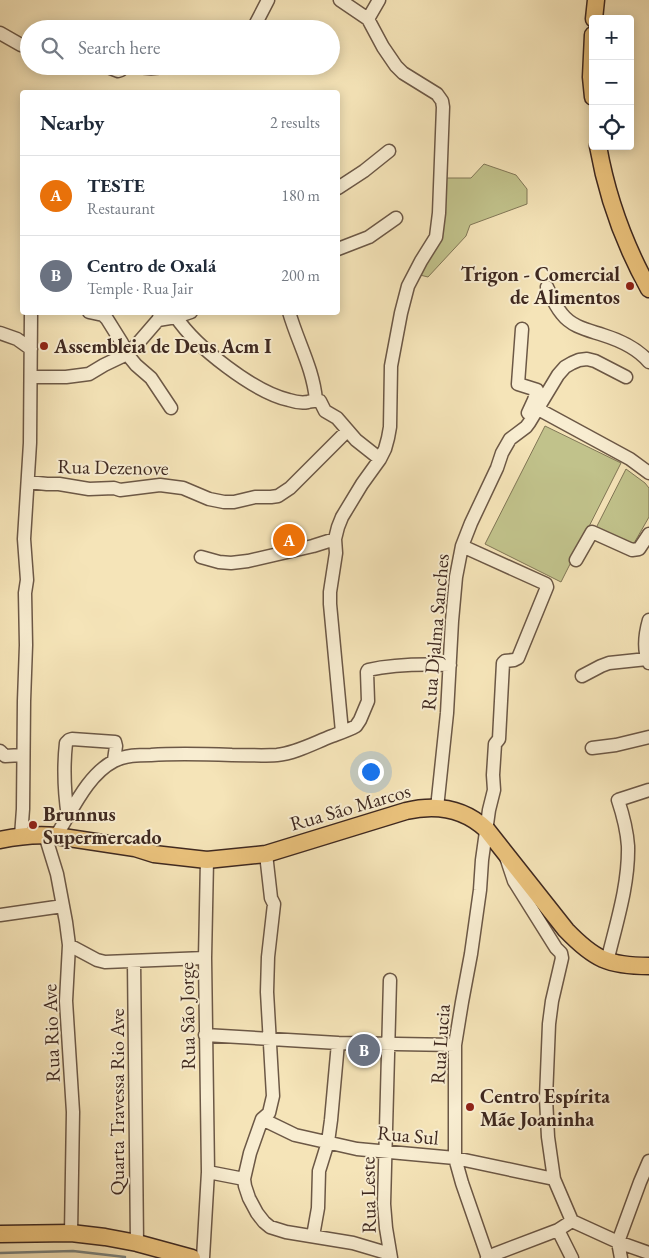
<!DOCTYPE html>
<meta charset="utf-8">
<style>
:root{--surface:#fff;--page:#f2f2f3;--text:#1f2937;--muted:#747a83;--line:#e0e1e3;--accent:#8f2418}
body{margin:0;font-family:"EB Garamond",serif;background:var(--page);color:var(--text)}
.controls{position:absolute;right:15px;top:15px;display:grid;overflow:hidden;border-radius:5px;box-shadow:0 2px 12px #0003}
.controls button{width:45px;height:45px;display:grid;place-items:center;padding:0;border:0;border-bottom:1px solid var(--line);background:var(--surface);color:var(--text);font:25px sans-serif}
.you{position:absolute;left:370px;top:771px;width:18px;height:18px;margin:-12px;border:4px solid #fff;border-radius:50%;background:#1a73e8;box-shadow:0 0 0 8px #1a73e833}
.badge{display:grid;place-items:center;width:32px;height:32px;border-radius:50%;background:var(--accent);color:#fff;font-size:16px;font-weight:700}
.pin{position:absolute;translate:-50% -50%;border:2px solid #fff;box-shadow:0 1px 5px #0006}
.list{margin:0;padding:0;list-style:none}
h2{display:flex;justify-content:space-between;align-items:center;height:65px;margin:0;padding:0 20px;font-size:21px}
h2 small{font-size:16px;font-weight:400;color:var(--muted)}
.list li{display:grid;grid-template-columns:32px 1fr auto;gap:15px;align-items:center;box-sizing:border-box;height:80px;padding:0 20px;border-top:1px solid var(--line)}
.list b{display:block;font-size:19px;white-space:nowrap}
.list p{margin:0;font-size:16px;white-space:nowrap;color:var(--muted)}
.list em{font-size:16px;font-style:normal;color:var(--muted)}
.icon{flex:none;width:28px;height:28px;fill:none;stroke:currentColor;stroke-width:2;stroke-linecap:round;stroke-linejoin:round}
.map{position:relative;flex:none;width:649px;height:1258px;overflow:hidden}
.search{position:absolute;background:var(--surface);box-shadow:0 2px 12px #0003;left:20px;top:20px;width:320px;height:55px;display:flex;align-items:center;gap:12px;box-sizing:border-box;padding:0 18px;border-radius:28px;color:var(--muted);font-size:19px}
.panel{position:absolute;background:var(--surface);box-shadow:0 2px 12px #0003;left:20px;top:90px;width:320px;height:225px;border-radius:5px}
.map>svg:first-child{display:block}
</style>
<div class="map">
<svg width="649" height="1258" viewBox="0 0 649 1258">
<rect width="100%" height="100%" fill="#f5e4b8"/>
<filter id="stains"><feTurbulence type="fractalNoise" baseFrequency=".004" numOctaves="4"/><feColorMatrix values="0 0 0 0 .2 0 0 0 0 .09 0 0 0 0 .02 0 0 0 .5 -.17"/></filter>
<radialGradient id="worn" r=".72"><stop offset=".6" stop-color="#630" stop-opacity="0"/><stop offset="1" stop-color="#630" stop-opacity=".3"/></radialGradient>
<path fill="#c1c28b" stroke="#807656" d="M484,164l32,11 11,14v15l-57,21 -4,11 -38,41 -8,-2 25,-97h26z
M545,426l76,37 -60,119 -76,-38z
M626,469l19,14 4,5v29l-16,28 -37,-17z"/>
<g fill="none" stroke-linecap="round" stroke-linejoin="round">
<path stroke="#79817c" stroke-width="2.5" d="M0,1253l73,-2 52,6"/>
<g stroke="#6c5846" stroke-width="15">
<path id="minor" d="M340,0l28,19 15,28 13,19 7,7 34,21 5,7 1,6 -4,106 -3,24 -15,24 -13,25 -7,27 -10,53 -1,61 -2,11 -3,11 -5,10 -18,25 -20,33 -4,10 -3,12 1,14 -6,39v12l12,128
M368,19l11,-19
M253,29l15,-29
M0,33l21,12 8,3
M105,66l13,5 3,-1 3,-4
M135,66c11,3 21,3 32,0
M338,188l26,-17 25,-20
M338,249l31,-12 27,-19
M547,287c4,9 8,19 15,27 10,13 26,16 41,21 16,5 35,14 46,27
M89,312l14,3 4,4 15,24 5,11 9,11 15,13 20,30
M289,312c9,31 24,56 27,88
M176,317l15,-5
M158,320l18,-3c20,30 78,75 113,83 6,2 13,3 19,2 5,-1 7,-2 12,-1l5,10 12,7 19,22 24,19
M522,329l-4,55 19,6 -3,10 -6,13
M0,333l17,6 14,10
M31,377h35l23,-3 15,-9 23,-11 12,-12 19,-22 3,-7
M538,409l92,50 19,14
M28,482l19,2h12l30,5 25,-1 6,2 40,-5 23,3 26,11 15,3h10l21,-5h16l7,-1 12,-8 57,-57
M462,546l84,38 1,3 -29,71 -4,2 -9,1 -2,2 -4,76 -4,5 -2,31 1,15 -5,20 -7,50 -2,30 -9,64 -9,48 -7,43v113l7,25 26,75
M201,557l18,5 12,1 17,-2 65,-15 22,-7
M576,560l16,-28 40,18 7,-1 10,-15
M649,620c-4,14 -6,30 0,43
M582,676l19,-10 8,-3 38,-4
M592,748l24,-3 33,-8
M0,751l5,5 18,-1
M437,808l10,-95 5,-92 4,-44 6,-31 9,-23 26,-55 5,-15 8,-14 16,-12 3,-4 29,-48 7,-8 7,-4 7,-3 8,-1 8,2 31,16
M68,817c-4,-27 -5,-47 -2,-74l3,-3 3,-1 43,3 1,4 -2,14
M45,835l12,39 9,48 3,23 -3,56 7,111 -2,121
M21,836l2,-27 1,-108 2,-56 -1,-52 2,-13 -3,-41 6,-96 1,-131
M56,836c16,-25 31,-61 58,-75 11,-6 25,-6 37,-6 27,-2 54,-1 81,0 15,0 30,1 45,0 19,-2 37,-12 55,-19 8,-3 17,-6 24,-10l4,-6 8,-19 -1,-29 1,-2c27,-6 55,-6 82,-5
M266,854l5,44 3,6 -6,53 -1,35 6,104 -4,17 -7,6 -12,34 -6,26 1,7 4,12 8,15 7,9 6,5 16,5 67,11 37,11
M506,857l8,24 42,67 5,5 1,5 -10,43 -3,23 -3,74 2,39 6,42 18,42
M0,915l63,-9
M69,945l28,15 8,2 100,-4
M134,961l3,282
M607,962c9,-38 22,-77 21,-116 -1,-15 -5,-31 -10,-46l31,-10
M390,980l-6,224 2,24 5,30
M205,1035l133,8 117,2
M262,1119l33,16 62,14 98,9 99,21
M208,1172l36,7
M572,1221l46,21 31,11
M558,1230l14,28
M313,1236l5,-28 1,-37 9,-29 3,-22 7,-77
M487,1257l71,-27 14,-9
M203,1258l5,-86 -3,-214 2,-98
M621,1258l-3,-16 22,-60 9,-21"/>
</g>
<g stroke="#3f2920" stroke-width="19">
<path id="major" d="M594,19l2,-19
M593,35l-2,42 2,20
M598,146c9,51 26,98 51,143
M0,840c19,-4 37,-6 56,-4l79,12 19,6 53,6 59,-6 140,-43c30,-7 58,-3 81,19l79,100c28,29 42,36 83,36
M0,1234l71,-1 34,4 32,6 55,15"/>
</g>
<use href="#minor" stroke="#f8edd1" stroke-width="12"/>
<use href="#major" stroke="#eac27c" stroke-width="16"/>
</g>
<g fill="#8f2418" stroke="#f8edd1" stroke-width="2">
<circle cx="630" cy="286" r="5"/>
<circle cx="44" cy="346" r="5"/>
<circle cx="33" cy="825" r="5"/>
<circle cx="470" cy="1107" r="5"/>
</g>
<g text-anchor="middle" stroke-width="4" stroke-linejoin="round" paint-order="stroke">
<g font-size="20" font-weight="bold" fill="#3f2920" stroke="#f8edd1" text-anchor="start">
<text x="620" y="281" text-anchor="end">Trigon - Comercial<tspan x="620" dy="23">de Alimentos</tspan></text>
<text x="54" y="353">Assembleia de Deus Acm I</text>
<text x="43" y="821">Brunnus<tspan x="43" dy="23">Supermercado</tspan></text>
<text x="480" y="1103">Centro Espírita<tspan x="480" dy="23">Mãe Joaninha</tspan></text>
</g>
<g font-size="20" fill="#3f2920" stroke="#f8edd1">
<text transform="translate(113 467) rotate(1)" y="7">Rua Dezenove</text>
<text transform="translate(435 632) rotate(-85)" y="7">Rua Djalma Sanches</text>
<text transform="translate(350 807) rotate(-16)" y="7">Rua São Marcos</text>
<text transform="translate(187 1016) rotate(-91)" y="7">Rua São Jorge</text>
<text transform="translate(51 1033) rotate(-92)" y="7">Rua Rio Ave</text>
<text transform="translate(440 1044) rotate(-86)" y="7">Rua Lucia</text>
<text transform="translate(117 1102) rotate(-90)" y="7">Quarta Travessa Rio Ave</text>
<text transform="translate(408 1135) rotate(5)" y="7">Rua Sul</text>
<text transform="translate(368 1195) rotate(-91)" y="7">Rua Leste</text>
</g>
</g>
<rect width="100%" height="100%" filter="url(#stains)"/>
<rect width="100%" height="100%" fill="url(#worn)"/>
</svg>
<div class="controls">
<button>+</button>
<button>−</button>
<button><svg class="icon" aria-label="locate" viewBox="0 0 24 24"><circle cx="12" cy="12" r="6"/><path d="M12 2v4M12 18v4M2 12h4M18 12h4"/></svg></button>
</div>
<div class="you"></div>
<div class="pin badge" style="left:289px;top:540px;background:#e8710a">A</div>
<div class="pin badge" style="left:364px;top:1050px;background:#6b7280">B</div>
<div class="search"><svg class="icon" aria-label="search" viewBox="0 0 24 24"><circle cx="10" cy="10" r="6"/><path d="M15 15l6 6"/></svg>Search here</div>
<section class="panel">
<h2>Nearby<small>2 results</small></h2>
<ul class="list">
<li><span class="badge" style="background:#e8710a">A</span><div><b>TESTE</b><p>Restaurant</p></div><em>180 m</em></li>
<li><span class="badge" style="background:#6b7280">B</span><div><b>Centro de Oxalá</b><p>Temple · Rua Jair</p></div><em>200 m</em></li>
</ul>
</section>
</div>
